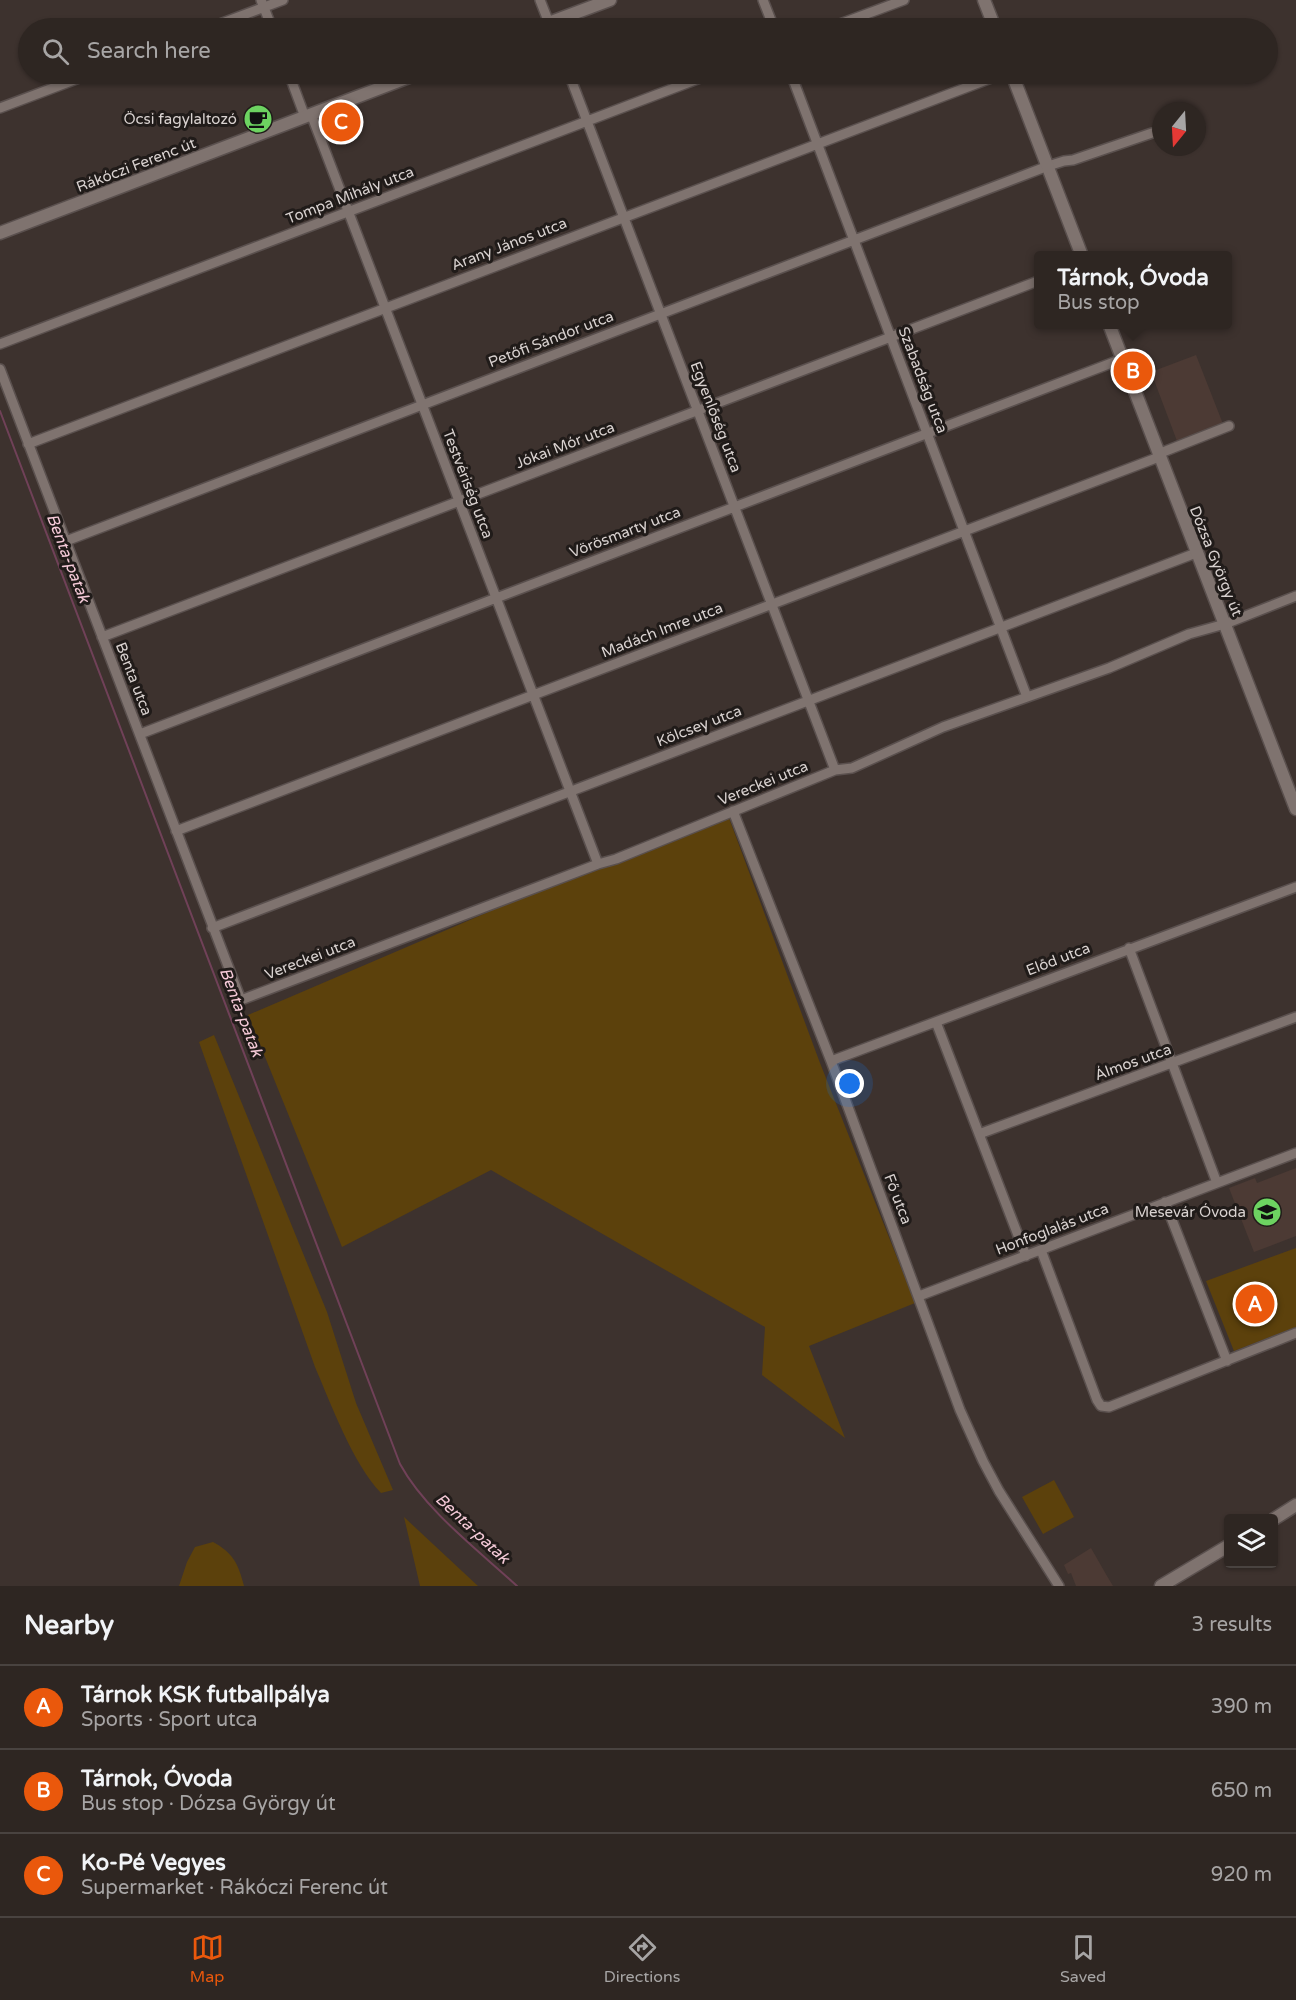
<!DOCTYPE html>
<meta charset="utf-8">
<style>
:root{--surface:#2e2622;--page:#362e2a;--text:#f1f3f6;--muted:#a7a5a5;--line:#494340;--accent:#ea580c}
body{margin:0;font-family:"Varela Round",sans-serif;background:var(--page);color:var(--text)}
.controls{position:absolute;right:18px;bottom:18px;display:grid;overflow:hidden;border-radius:6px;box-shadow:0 2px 4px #0004}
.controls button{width:54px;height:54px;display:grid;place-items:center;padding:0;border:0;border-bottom:2px solid var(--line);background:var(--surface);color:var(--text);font:30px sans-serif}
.compass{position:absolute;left:1152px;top:102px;width:54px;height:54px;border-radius:50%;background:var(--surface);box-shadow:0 2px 4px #0004;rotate:198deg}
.you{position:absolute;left:850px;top:1084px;width:21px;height:21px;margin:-15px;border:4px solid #fff;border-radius:50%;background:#1a73e8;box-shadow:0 0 0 9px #1a73e833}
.badge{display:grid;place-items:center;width:39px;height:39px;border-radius:50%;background:var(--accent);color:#fff;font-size:20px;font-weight:700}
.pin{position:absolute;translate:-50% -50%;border:3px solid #fff;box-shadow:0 2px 6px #0006}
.popup{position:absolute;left:1034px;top:251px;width:198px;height:78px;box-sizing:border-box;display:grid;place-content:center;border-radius:6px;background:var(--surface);filter:drop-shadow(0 2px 4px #0005);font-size:20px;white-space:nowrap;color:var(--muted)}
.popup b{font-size:22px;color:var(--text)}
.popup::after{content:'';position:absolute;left:50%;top:100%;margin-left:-12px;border:12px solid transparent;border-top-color:var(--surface)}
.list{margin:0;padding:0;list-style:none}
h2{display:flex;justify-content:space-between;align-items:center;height:78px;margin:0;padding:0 24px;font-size:26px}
h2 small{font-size:20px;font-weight:400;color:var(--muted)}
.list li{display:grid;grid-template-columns:39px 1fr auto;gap:18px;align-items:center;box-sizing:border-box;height:84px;padding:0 24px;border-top:2px solid var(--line)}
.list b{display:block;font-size:22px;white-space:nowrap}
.list p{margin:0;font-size:20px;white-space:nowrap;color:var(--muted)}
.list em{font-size:20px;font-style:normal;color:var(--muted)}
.icon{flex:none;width:33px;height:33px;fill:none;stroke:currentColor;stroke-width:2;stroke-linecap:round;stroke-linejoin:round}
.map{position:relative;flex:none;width:1296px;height:1586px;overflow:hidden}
.search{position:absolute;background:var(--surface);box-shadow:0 2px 4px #0004;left:18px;right:18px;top:18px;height:66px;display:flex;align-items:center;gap:15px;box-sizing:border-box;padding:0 21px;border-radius:33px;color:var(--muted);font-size:22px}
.sheet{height:330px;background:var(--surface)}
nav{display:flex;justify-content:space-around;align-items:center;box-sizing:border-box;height:84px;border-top:2px solid var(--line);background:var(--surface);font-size:16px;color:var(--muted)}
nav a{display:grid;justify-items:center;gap:3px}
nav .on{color:var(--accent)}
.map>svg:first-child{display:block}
</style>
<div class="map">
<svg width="1296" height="1586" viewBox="0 0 1296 1586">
<rect width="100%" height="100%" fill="#3d322e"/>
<path fill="#4c3a34" d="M1196,355l27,69 -46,17 -26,-69z
M1296,1168v68l-42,16 -25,-64 26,-10 2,5z
M1091,1548l16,28 6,10h-37l-5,-13 -3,1 -4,-9z"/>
<path fill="#5c410c" d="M726,810l94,253 95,240 -106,43 36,92 -83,-63 3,-48 -274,-157 -149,77 -94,-232z
M214,1035l113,277 29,91 37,87 -12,3c-28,-29 -50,-89 -66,-126l-116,-325z
M1296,1248v79l-62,24 -28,-70z
M1054,1480l20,37 -31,17 -21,-37z
M404,1517l74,69h-58z
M213,1542c20,11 25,21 31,44h-65l8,-24 8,-15z"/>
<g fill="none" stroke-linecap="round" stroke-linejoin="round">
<path stroke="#704158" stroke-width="2" d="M0,411l400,1053c25,46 78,86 117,122"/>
<g stroke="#5a504e" stroke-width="12">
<path id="minor" d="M261,0l11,28
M540,0l11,28
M763,0l11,28
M209,28l74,-28
M829,28l75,-28
M289,74l16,43
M569,74l266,696
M791,74l236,623
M0,108l90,-34
M311,114l287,750
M0,344l711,-270
M0,369l241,631 357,-136 18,-5 219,-89 17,-2 91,-41 166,-59 80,-34 36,-10 71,-28
M28,444l974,-370
M1158,454l71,-28
M66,541l982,-375 16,-5 9,-1 79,-27
M102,637l936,-356
M140,734l982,-375
M733,811l98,250 129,349 23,51 16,30 60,95
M176,831l983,-374
M212,928l984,-375
M1129,948l88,235
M936,1022l90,234
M831,1061l465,-174
M979,1134l317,-117
M1165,1202l62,159
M1041,1250l56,150 4,6 8,1 187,-74
M919,1296l377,-143"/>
</g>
<g stroke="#5a504e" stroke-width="15">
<path id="tertiary" d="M984,0l11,28
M535,28l75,-28
M1012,74l70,182
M0,233l417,-159
M1109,324l187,485
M1274,1519l22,-14
M1161,1586l67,-40"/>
</g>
<use href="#minor" stroke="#7f736f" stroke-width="9"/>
<use href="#tertiary" stroke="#7f736f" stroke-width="12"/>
</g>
<defs>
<g id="cafe-disc" transform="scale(1.5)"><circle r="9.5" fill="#6dd361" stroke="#201b19"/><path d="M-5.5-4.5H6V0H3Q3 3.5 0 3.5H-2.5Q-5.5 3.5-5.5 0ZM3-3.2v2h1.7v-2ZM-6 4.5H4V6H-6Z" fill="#111"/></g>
<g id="school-disc" transform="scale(1.5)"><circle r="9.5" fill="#6dd361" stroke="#201b19"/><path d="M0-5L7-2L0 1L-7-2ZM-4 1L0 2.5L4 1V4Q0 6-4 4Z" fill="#111"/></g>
</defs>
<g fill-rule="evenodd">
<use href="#cafe-disc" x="258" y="119"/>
<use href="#school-disc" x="1267" y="1212"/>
</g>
<g text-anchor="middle" stroke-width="6" stroke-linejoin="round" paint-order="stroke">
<g font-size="15" fill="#d9d2d0" stroke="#201b19" text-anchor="end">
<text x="237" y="124">Öcsi fagylaltozó</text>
<text x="1246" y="1217">Mesevár Óvoda</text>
</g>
<g font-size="15" fill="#d9d2d0" stroke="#201b19">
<text transform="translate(136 165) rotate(-21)" y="5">Rákóczi Ferenc út</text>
<text transform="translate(350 195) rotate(-21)" y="5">Tompa Mihály utca</text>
<text transform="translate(509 244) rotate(-21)" y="5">Arany János utca</text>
<text transform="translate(551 339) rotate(-21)" y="5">Petőfi Sándor utca</text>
<text transform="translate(923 380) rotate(69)" y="5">Szabadság utca</text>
<text transform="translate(716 417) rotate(69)" y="5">Egyenlőség utca</text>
<text transform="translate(565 445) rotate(-21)" y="5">Jókai Mór utca</text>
<text transform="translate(468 484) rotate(69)" y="5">Testvériség utca</text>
<text transform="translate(625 532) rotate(-21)" y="5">Vörösmarty utca</text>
<text transform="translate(1216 561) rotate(68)" y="5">Dózsa György út</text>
<text transform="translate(662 630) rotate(-21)" y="5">Madách Imre utca</text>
<text transform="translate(134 679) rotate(69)" y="5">Benta utca</text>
<text transform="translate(699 726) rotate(-21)" y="5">Kölcsey utca</text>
<text transform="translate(763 783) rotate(-22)" y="5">Vereckei utca</text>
<text transform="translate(310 958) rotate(-21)" y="5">Vereckei utca</text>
<text transform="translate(1058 959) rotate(-21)" y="5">Előd utca</text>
<text transform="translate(1133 1062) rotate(-20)" y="5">Álmos utca</text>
<text transform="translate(898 1199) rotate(69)" y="5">Fő utca</text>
<text transform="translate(1052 1229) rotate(-21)" y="5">Honfoglalás utca</text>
</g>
<g font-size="16" font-style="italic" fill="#f5cad8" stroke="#201b19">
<text transform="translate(69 558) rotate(69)" y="6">Benta-patak</text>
<text transform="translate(242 1012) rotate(69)" y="6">Benta-patak</text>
<text transform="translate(473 1528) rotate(43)" y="6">Benta-patak</text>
</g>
</g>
</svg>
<div class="controls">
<button><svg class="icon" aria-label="layers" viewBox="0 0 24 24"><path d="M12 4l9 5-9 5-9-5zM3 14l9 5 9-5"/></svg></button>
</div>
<svg class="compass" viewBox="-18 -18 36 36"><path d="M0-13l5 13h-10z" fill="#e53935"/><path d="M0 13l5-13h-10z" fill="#a7a5a5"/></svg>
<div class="you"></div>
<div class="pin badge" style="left:1255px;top:1304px">A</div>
<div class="pin badge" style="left:1133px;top:371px">B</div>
<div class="popup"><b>Tárnok, Óvoda</b>Bus stop</div>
<div class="pin badge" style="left:341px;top:122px">C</div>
<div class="search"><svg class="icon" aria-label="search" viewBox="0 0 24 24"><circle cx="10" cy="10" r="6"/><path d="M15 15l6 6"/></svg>Search here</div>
</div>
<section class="sheet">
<h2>Nearby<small>3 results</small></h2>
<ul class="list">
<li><span class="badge">A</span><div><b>Tárnok KSK futballpálya</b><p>Sports · Sport utca</p></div><em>390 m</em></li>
<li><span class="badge">B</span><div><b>Tárnok, Óvoda</b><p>Bus stop · Dózsa György út</p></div><em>650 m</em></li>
<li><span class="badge">C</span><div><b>Ko-Pé Vegyes</b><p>Supermarket · Rákóczi Ferenc út</p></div><em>920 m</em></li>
</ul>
</section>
<nav>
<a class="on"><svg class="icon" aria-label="map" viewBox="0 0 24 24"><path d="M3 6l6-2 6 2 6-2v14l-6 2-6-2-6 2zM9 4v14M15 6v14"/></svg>Map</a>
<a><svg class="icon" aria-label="directions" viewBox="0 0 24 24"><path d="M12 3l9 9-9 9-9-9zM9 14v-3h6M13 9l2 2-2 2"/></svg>Directions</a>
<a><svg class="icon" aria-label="saved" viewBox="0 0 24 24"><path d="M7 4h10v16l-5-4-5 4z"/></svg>Saved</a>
</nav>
